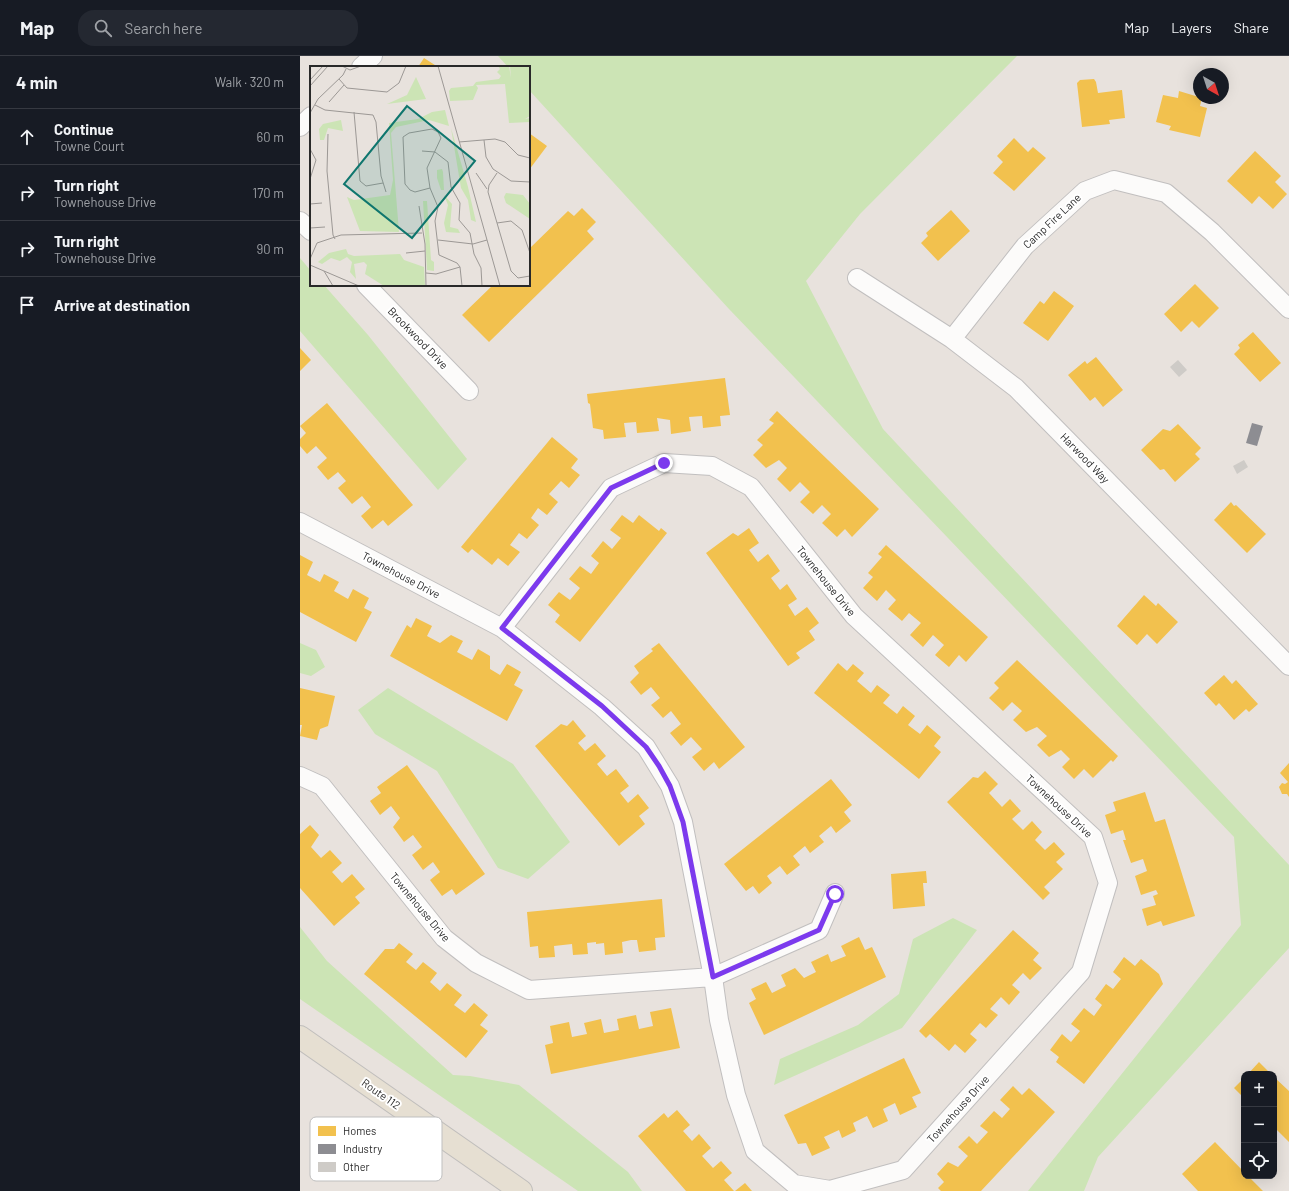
<!DOCTYPE html>
<meta charset="utf-8">
<style>
:root{--surface:#171b24;--page:#242831;--text:#f1f3f6;--muted:#9ea1a6;--line:#363941}
body{margin:0;font-family:Barlow,sans-serif;background:var(--page);color:var(--text)}
.controls{position:absolute;right:12px;bottom:12px;display:grid;overflow:hidden;border-radius:8px;box-shadow:0 4px 16px #0002}
.controls button{width:36px;height:36px;display:grid;place-items:center;padding:0;border:0;border-bottom:1px solid var(--line);background:var(--surface);color:var(--text);font:20px sans-serif}
.compass{position:absolute;left:893px;top:12px;width:36px;height:36px;border-radius:50%;background:var(--surface);box-shadow:0 4px 16px #0002;rotate:141deg}
.stop{position:absolute;width:12px;height:12px;margin:-9px;border:3px solid #7c3aed;border-radius:50%;background:#fff}
.stop.end{background:#7c3aed;border-color:#fff;box-shadow:0 1px 4px #0008}
.list{margin:0;padding:0;list-style:none}
h2{display:flex;justify-content:space-between;align-items:center;height:52px;margin:0;padding:0 16px;font-size:17px}
h2 small{font-size:13px;font-weight:400;color:var(--muted)}
.list li{display:grid;grid-template-columns:26px 1fr auto;gap:12px;align-items:center;box-sizing:border-box;height:56px;padding:0 16px;border-top:1px solid var(--line)}
.list b{display:block;font-size:15px;white-space:nowrap}
.list p{margin:0;font-size:13px;white-space:nowrap;color:var(--muted)}
.list em{font-size:13px;font-style:normal;color:var(--muted)}
.icon{flex:none;width:22px;height:22px;fill:none;stroke:currentColor;stroke-width:2;stroke-linecap:round;stroke-linejoin:round}
.map{position:relative;flex:none;width:989px;height:1135px;overflow:hidden}
header{display:flex;align-items:center;gap:24px;box-sizing:border-box;height:56px;padding:0 20px;background:var(--surface);border-bottom:1px solid var(--line)}
header strong{font-size:19px}
nav{display:flex;gap:22px;margin-inline-start:auto;font-size:14px}
.search{width:280px;height:36px;background:var(--page);display:flex;align-items:center;gap:10px;box-sizing:border-box;padding:0 14px;border-radius:16px;color:var(--muted);font-size:15px}
main{display:flex}
aside{flex:1;background:var(--surface)}
.map>svg:first-child{display:block}
</style>
<header>
<strong>Map</strong>
<div class="search"><svg class="icon" aria-label="search" viewBox="0 0 24 24"><circle cx="10" cy="10" r="6"/><path d="M15 15l6 6"/></svg>Search here</div>
<nav><a>Map</a><a>Layers</a><a>Share</a></nav>
</header>
<main>
<aside>
<h2>4 min<small>Walk · 320 m</small></h2>
<ul class="list">
<li><svg class="icon" aria-label="ahead" viewBox="0 0 24 24"><path d="M12 20V5M6 11l6-6 6 6"/></svg><div><b>Continue</b><p>Towne Court</p></div><em>60 m</em></li>
<li><svg class="icon" aria-label="right" viewBox="0 0 24 24"><path d="M7 20v-9h11M14 6l5 5-5 5"/></svg><div><b>Turn right</b><p>Townehouse Drive</p></div><em>170 m</em></li>
<li><svg class="icon" aria-label="right" viewBox="0 0 24 24"><path d="M7 20v-9h11M14 6l5 5-5 5"/></svg><div><b>Turn right</b><p>Townehouse Drive</p></div><em>90 m</em></li>
<li><svg class="icon" aria-label="arrive" viewBox="0 0 24 24"><path d="M6 21V4h12l-3 4 3 4H6"/></svg><div><b>Arrive at destination</b></div></li>
</ul>
</aside>
<div class="map">
<svg width="989" height="1135" viewBox="0 0 989 1135">
<rect width="100%" height="100%" fill="#e8e2dd"/>
<path fill="#cce4b5" d="M198,0h519l-157,158 -54,67 77,148 406,436v83l-191,209 -14,34h-56l213,-266 -7,-88 -505,-528 -200,-219v-23h-21z
M0,202l11,13v14h13l44,50 99,124 -29,31 -138,-159z
M0,587l16,7 9,17 -14,9 -11,-3z
M88,632l125,76 57,78 -42,37 -30,-11 -61,-97 -62,-37 -17,-24z
M653,862l24,12 -75,98 -128,57 6,-26 78,-34 41,-31 14,-55z
M0,871l27,34 126,114 17,1 49,9 109,87 14,19h-64l-278,-192z"/>
<path fill="#f2c14e" d="M124,2l14,9h-20z
M794,23l2,3 2,11 24,-3 3,28 -16,2 1,4 -28,3 -5,-44 3,-3z
M879,35l23,7 -2,8 7,2 -7,29 -31,-7 2,-4 -15,-4 7,-27 15,3z
M229,77l18,13 -18,24z
M714,82l14,14 5,-5 13,11 -32,33 -21,-18 10,-11 -6,-6z
M955,95l26,25 -6,6 12,12 -14,15 -14,-13 -7,8 -25,-23z
M282,152l14,14 -9,9 7,8 -105,103 -27,-27 31,-30h36v-36l39,-38 6,5z
M651,154l19,21 -32,30 -17,-18 7,-7 -2,-3z
M895,228l24,24 -20,20 -7,-7 -11,11 -17,-18z
M754,235l20,15 -26,35 -25,-18 17,-22 4,3z
M953,276l28,31 -21,19 -26,-28 6,-6 -2,-3z
M0,292l11,12 -11,11z
M796,301l27,33 -20,17 -8,-10 -5,4 -22,-26 17,-14 2,3z
M425,322l5,37 -10,1 1,10 -18,2 -1,-12 -13,1 2,14 -20,3 -1,-14 -13,-2 2,13 -22,2 -1,-11 -12,1 2,14 -22,2 -1,-9 -10,-2 -3,-24 -2,-1 -1,-9z
M27,347l86,102 -25,21 -5,-6 -11,9 -11,-13 10,-9 -9,-11 -10,8 -14,-16 8,-7 -8,-9 -10,8 -11,-13 10,-9 -11,-12 -9,8 -7,-8v-7l6,-6 -6,-7z
M477,355l102,98 -27,28 -7,-8 -8,8 -15,-14 9,-9 -9,-9 -9,9 -13,-12 10,-10 -10,-10 -10,10 -13,-13 10,-11 -8,-8 -13,8 -13,-13 10,-10 -6,-5 17,-17 -5,-3z
M878,368l23,24 -6,6 5,5 -25,23 -11,-13 -4,1 -19,-20 22,-21 7,2z
M252,381l26,22 -7,9 9,7 -11,13 -8,-7 -12,13 9,8 -11,13 -9,-7 -7,10 8,7 -12,14 -8,-6 -9,12 10,7 -12,14 -10,-8 -6,7 -20,-16 -4,4 -7,-6z
M931,446l3,4 2,-1 30,29 -19,19 -33,-33z
M322,459l11,8 6,-8 20,16 2,-3 6,5 -87,109 -25,-20 5,-7 -12,-10 11,-13 11,8 10,-12 -11,-9 11,-13 11,8 8,-11 -8,-7 12,-15 9,8 9,-11 -11,-8z
M449,472l10,15 -10,7 9,12 10,-8 12,17 -9,7 9,12 7,-6 10,15 -9,6 7,11 12,-9 12,16 -10,8 6,9 -19,13 4,5 -12,8 -82,-113 27,-20 5,3z
M586,489l102,92 -22,25 -7,-7 -10,12 -14,-12 9,-10 -11,-10 -10,12 -13,-12 11,-12 -12,-10 -7,8 -14,-12 8,-9 -10,-10 -9,11 -14,-13 10,-11 -5,-4 14,-16 -4,-3z
M0,499l13,7 -6,13 13,7 4,-8 15,8 -5,9 14,8 5,-10 16,9 -5,10 8,4 -16,30 -56,-30z
M844,539l12,11 2,-3 20,19 -21,22 -10,-10 -10,11 -20,-19z
M116,562l16,8 -5,10 13,7 11,-8 12,6 -6,11 15,8 6,-11 12,7v13l10,6 7,-11 14,8 -7,13 9,5 -16,31 -117,-65 17,-31 4,3z
M359,587l86,104 -26,22 -5,-7 -10,9 -12,-14 10,-8 -11,-12 -10,9 -11,-13 11,-9 -10,-13 -8,7 -12,-13 9,-7 -9,-11 -10,8 -11,-13 9,-9 -5,-7 19,-15 -2,-2z
M717,604l101,96 -5,6 -2,-2 -18,18 -9,-9 -10,10 -12,-12 8,-8 -9,-9 -12,7 -12,-12 10,-9 -10,-9 -11,5 -13,-12 9,-9 -10,-9 -9,9 -14,-13 10,-10 -5,-5z
M538,607l9,8 6,-7 11,9 -7,8 14,12 6,-8 13,10 -7,8 14,11 6,-8 12,10 -7,9 12,9 7,-9 14,12 -7,9 7,6 -22,27 -105,-86z
M924,619l8,9 4,-4 22,24 -9,8 -3,-3 -12,11 -15,-17 -3,3 -12,-13z
M0,632l35,8 -7,30 -8,3 -3,11 -17,-4 2,-11h-2z
M273,664l13,16 -8,7 7,8 10,-8 11,13 -9,8 10,12 9,-7 13,17 -9,7 8,10 10,-9 11,14 -10,8 6,8 -26,22 -84,-100 26,-22 6,2z
M989,707v34l-2,-3h-5l-3,-7 3,-4 3,1 3,-2 -8,-9z
M107,709l78,109 -29,21 -4,-6 -10,7 -12,-16 10,-8 -7,-10 -10,8 -11,-15 10,-8 -9,-12 -9,7 -11,-15 7,-9 -9,-12 -11,9 -10,-14 11,-8 -4,-6z
M685,715l13,13 -9,9 13,14 8,-8 11,12 -9,8 11,11 9,-9 10,11 -7,8 10,10 9,-8 11,12 -9,8 7,7 -19,18 6,6 -7,7 -96,-98 26,-25 5,1z
M531,723l21,26 -8,7 7,9 -15,12 -5,-7 -12,10 5,6 -14,11 -5,-7 -12,10 7,9 -13,10 -7,-9 -13,10 5,7 -13,11 -6,-8 -7,5 -22,-27z
M845,736l10,30 10,-3 30,97 -32,10 -2,-5 -14,5 -5,-17 14,-4 -3,-9 5,-2 -2,-4 -15,5 -6,-19 12,-5 -4,-12 -12,4 -8,-23h3l-3,-10 -12,4 -6,-19 11,-4 -3,-9z
M10,769l9,10 -8,12 10,11 9,-8 12,13 -10,9 10,11 10,-9 13,15 -10,8 5,6 -26,23 -34,-38v-54z
M626,815l1,12h-4l2,23 -32,3 -2,-35z
M362,843l3,38 -10,1 1,12 -17,2 -2,-12h-6l-9,2 1,11 -18,2 -1,-12 -8,1v-2l-9,1 1,11 -15,1 -1,-11 -18,2 1,11 -16,1 -1,-12 -8,1 -3,-35z
M713,874l26,23 -6,7 9,8 -12,12 -7,-7 -11,12 8,7 -11,13 -8,-8 -11,12 8,6 -12,13 -6,-5 -10,11 7,6 -12,13 -10,-9 -6,7 -19,-17 -4,4 -7,-7z
M559,881l6,13 7,-3 14,30 -122,58 -15,-32 7,-4 -5,-10 15,-7 6,11 14,-7 -5,-11 14,-7 9,10 12,-6 -5,-10 17,-8 3,8 15,-6 -5,-10z
M99,887l14,11 -7,8 10,8 7,-8 14,11 -7,9 10,9 7,-8 15,12 -8,10 11,8 9,-10 14,12 -8,10 8,6 -22,27 -102,-84 21,-25h9z
M824,901l11,9 6,-7 18,15 4,10 -79,100 -28,-22 3,-5 -9,-7 12,-16 9,8 9,-11 -9,-7 13,-16 10,8 8,-11 -7,-6 11,-15 7,5 8,-10 -8,-7z
M371,952l9,40 -129,26 -6,-29 8,-2 -3,-17 19,-4 3,15 15,-3 -3,-11 17,-4 3,14 15,-3 -2,-11 19,-4 3,14 14,-3 -3,-14z
M604,1002l17,35 -9,4 5,10 -17,8 -5,-12 -12,6 5,12 -15,7 -6,-12 -14,7 3,8 -14,7 -3,-8 -15,7 6,11 -18,8 -6,-13 -8,1 -14,-29z
M959,1006l12,12h-23z
M974,1021l15,14v51l-15,-15z
M944,1022v20l-10,-10z
M713,1030l9,9 7,-7 26,24 -74,79h-40l-3,-3 6,-6 -7,-8 11,-12 10,5 10,-11 -10,-9 11,-11 8,8 11,-12 -8,-6 14,-15 8,7 8,-9 -10,-9z
M377,1054l13,15 -7,6 9,10 7,-7 12,14 -9,8 11,12 8,-7 11,12 -8,7 10,11h-48l-48,-55 26,-23 4,5z
M915,1086l29,30v4h4l15,15h-65l-16,-17z
M445,1127l7,8h-17z"/>
<path fill="#8d8d92" d="M952,367l11,3 -6,20 -11,-3z"/>
<path fill="#cecbc7" d="M878,304l9,10 -8,7 -9,-10z
M944,404l4,7 -11,7 -4,-8z"/>
<g fill="none" stroke-linecap="round" stroke-linejoin="round">
<g stroke="#c1bfbf" stroke-width="20">
<path id="minor" d="M61,11l12,-11
M0,71l11,-11
M0,165l11,10
M557,222l95,61 64,49 273,278
M66,229l103,106
M652,283l73,-93 60,-55 29,-11 52,13 46,39 77,77
M0,466l202,106 109,-140 53,-25 48,3 39,21 103,129 239,221 15,46 -27,89 -178,198 -73,20 -36,-6 -39,-33 -19,-56 -17,-75 -6,-43 -30,-155 -13,-36 -24,-39 -44,-40 -100,-79
M0,720l22,10 122,152 32,25 53,27 184,-13 106,-47 16,-37"/>
</g>
<g stroke="#c0bebc" stroke-width="24">
<path id="primary" d="M0,981l221,154"/>
</g>
<use href="#minor" stroke="#fcfbfa" stroke-width="18"/>
<use href="#primary" stroke="#e6dfd2" stroke-width="22"/>
</g>
<g fill="none" stroke-linecap="round" stroke-linejoin="round">
<path stroke="#7c3aed" stroke-width="5" d="M364,407l-53,25 -109,140 100,78 44,41 13,19 11,20 13,36 30,155 106,-47 16,-36"/>
</g>
<g text-anchor="middle" stroke-width="4" stroke-linejoin="round" paint-order="stroke">
<g font-size="11" fill="#292929" stroke="#fff">
<text transform="translate(752 165) rotate(-43)" y="4">Camp Fire Lane</text>
<text transform="translate(118 282) rotate(46)" y="4">Brookwood Drive</text>
<text transform="translate(785 402) rotate(46)" y="4">Harwood Way</text>
<text transform="translate(101 519) rotate(28)" y="4">Townehouse Drive</text>
<text transform="translate(526 525) rotate(51)" y="4">Townehouse Drive</text>
<text transform="translate(759 750) rotate(43)" y="4">Townehouse Drive</text>
<text transform="translate(120 851) rotate(50)" y="4">Townehouse Drive</text>
<text transform="translate(81 1038) rotate(35)" y="4">Route 112</text>
<text transform="translate(658 1053) rotate(-48)" y="4">Townehouse Drive</text>
</g>
</g>
<g transform="translate(10 10)">
<rect width="220" height="220" fill="#e8e2dd"/>
<path d="M188,0h11l2,12 -1,-12h20v50l-5,3 5,-1v4l-21,1 -4,-39 -29,1 2,3 -5,12 -23,1 -1,-10 2,-3 22,-2 3,-4 23,-3 2,-3 -4,-4 3,-3zM106,11l10,22 -39,5 20,-9zM135,44l4,16 -20,-6 -33,7 -5,6 8,99 -39,-1 -13,-34 7,3 36,-5 3,-15 -4,-57 29,-4 14,-7zM31,54l2,11 -15,-3 -4,12h-4l-1,-11 4,-5zM141,62l17,59 8,35 -5,-2 -3,-20 -7,-12zM132,103l1,3 1,18h-3l-4,-12v-8zM196,127l17,2 7,9v15l-24,-16 -2,-6zM134,129l8,9 -2,23 8,2 2,4 -14,-1 -2,-9 4,-18zM113,135h4l4,59 3,2v9l-7,-1zM36,183l2,5 6,2 46,-2 4,6 20,7 1,18 -41,1 -19,-12 2,-9 -3,-3 -10,2 2,15 -6,-7 2,-10 -5,-5 -7,4 -9,-3 -9,6 -4,-2 11,-9z" fill="#cce4b5"/>
<path fill="none" stroke="#9c9895" stroke-width="1" d="M32,0l8,4 11,-4M128,0l62,220M29,13l8,9 40,4 12,-9 7,-17M0,14l13,-14M0,20l18,-20M19,36l15,-17M5,39l10,5 48,5 3,7 5,54 5,16M44,46l6,69 6,5 17,-3M0,47l8,-14 25,-24 3,-6M18,68l-1,37 6,64 2,4M174,74l2,17 7,12 18,12 19,1M149,76l36,-3 10,3 13,13 12,3M0,83l6,11 -6,19M112,85l13,1 13,10 3,25 9,16 -1,17 11,13 4,21 7,14 1,18M166,107l11,16M187,107l-8,12 -1,7 23,79 7,7 12,-2M120,122l-3,-20 14,-30 -3,-6 -6,-3 -23,4 -6,4 2,47 5,6 5,2 15,-4 8,19 -3,14 4,34 18,8 3,4 2,19M0,138l12,-1M109,140l6,38 1,42M187,157l14,-2 11,9 8,23M0,162l15,-1M128,174l35,4 14,-4M96,187l19,-2M0,193l7,-16 24,-8 81,-2M0,199l49,21M14,205l9,15M116,207l10,1 24,-7"/>
<path fill="#0f766e" fill-opacity="0.15" stroke="#0f766e" stroke-width="2" d="M97,40l68,55 -63,77 -68,-54z"/>
<rect width="220" height="220" fill="none" stroke="#292929" stroke-width="2"/>
</g>
<rect x="10" y="1061" width="132" height="64" rx="6" fill="#fff" stroke="#bfbfbf" stroke-width="1"/>
<rect x="18" y="1070" width="18" height="10" fill="#f2c14e"/>
<rect x="18" y="1088" width="18" height="10" fill="#8d8d92"/>
<rect x="18" y="1106" width="18" height="10" fill="#cecbc7"/>
<g font-size="11" fill="#292929">
<text x="43" y="1079">Homes</text>
<text x="43" y="1097">Industry</text>
<text x="43" y="1115">Other</text>
</g>
</svg>
<div class="controls">
<button>+</button>
<button>−</button>
<button><svg class="icon" aria-label="locate" viewBox="0 0 24 24"><circle cx="12" cy="12" r="6"/><path d="M12 2v4M12 18v4M2 12h4M18 12h4"/></svg></button>
</div>
<svg class="compass" viewBox="-18 -18 36 36"><path d="M0-13l5 13h-10z" fill="#e53935"/><path d="M0 13l5-13h-10z" fill="#9ea1a6"/></svg>
<div class="stop" style="left:535px;top:838px"></div>
<div class="stop end" style="left:364px;top:407px"></div>
</div>
</main>
